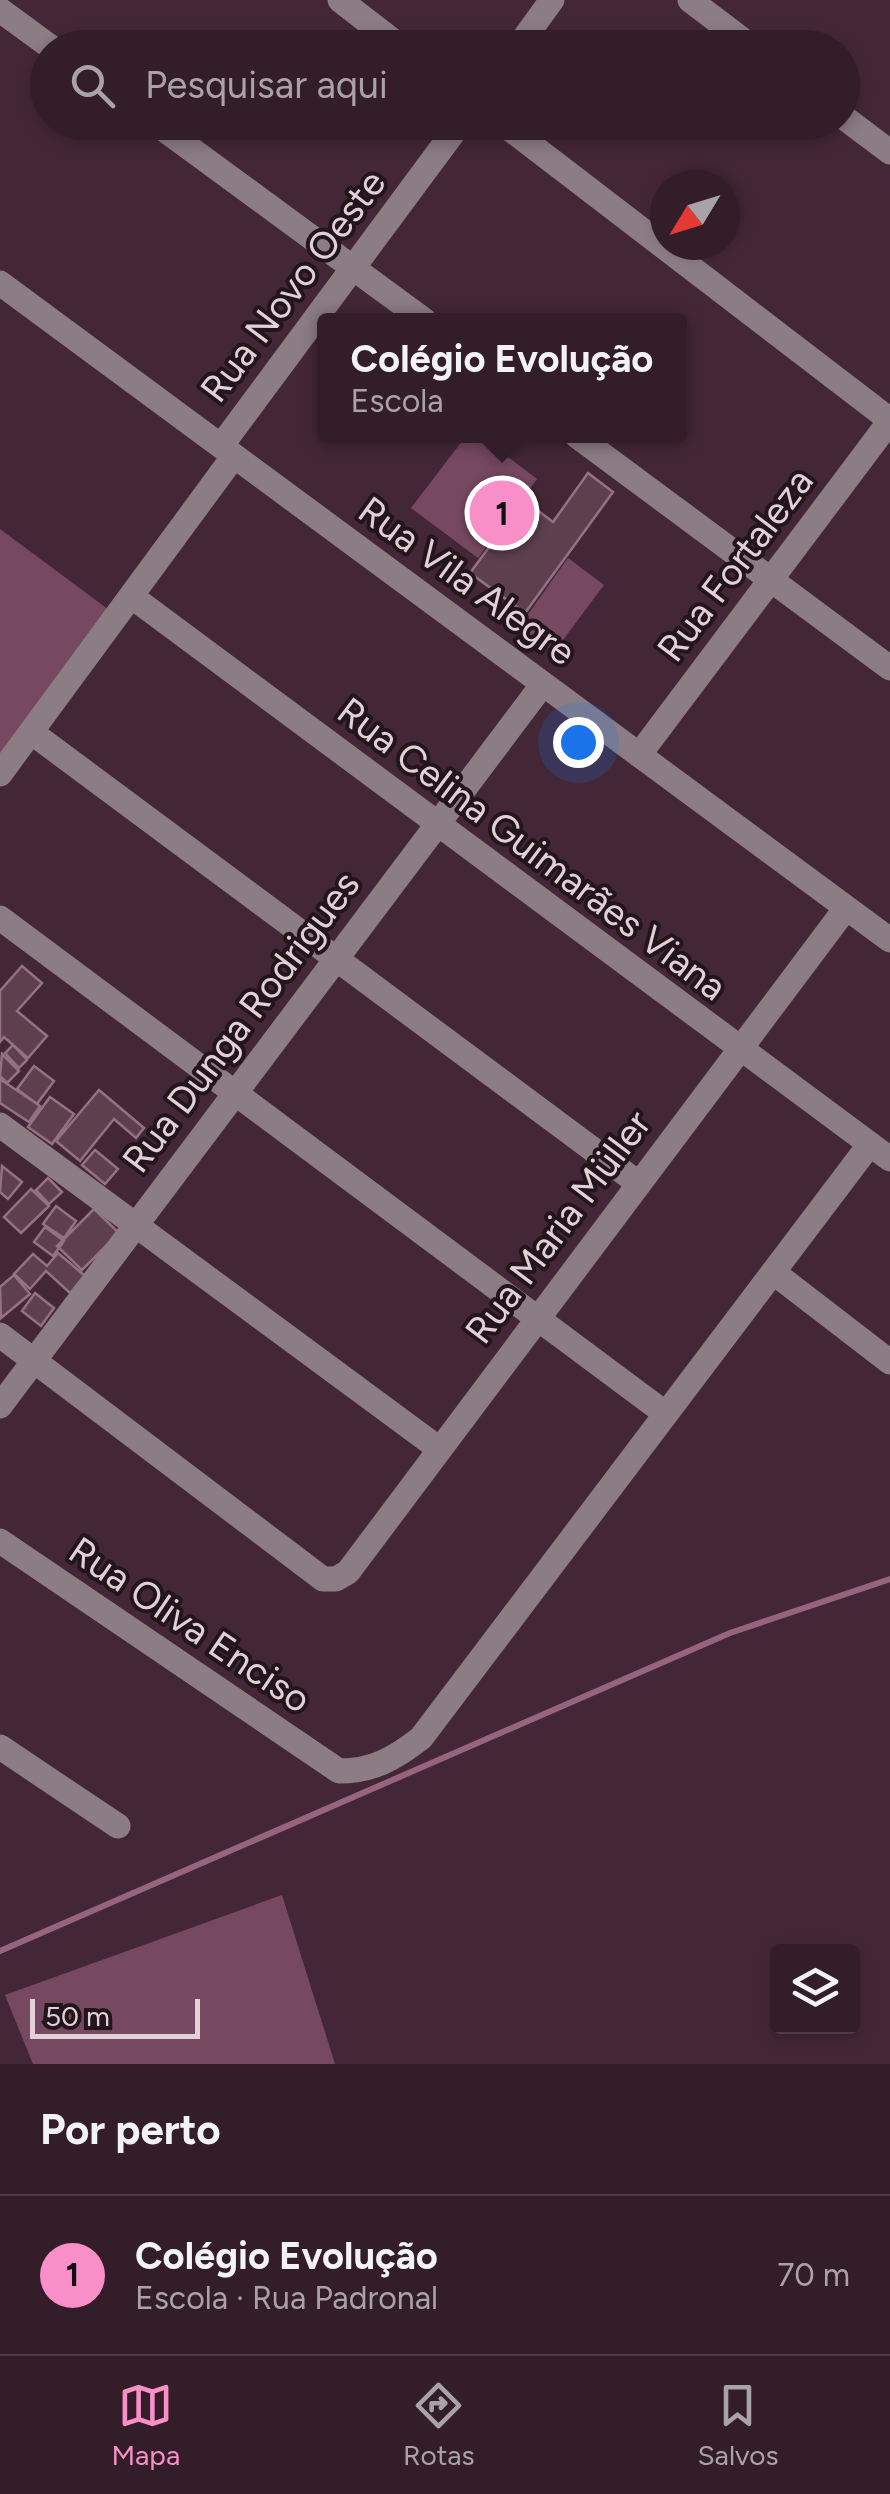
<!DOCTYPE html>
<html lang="pt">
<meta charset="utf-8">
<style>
:root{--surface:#331d28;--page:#3b2630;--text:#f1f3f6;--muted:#a9a2a8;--line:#4e3b45;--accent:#f98fc8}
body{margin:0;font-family:Figtree,sans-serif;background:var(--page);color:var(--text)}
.controls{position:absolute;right:30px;bottom:30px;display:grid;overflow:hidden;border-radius:10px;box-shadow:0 5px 15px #0003}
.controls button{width:90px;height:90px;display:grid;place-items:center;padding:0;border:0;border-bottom:2px solid var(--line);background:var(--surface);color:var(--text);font:50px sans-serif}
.compass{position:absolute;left:650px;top:170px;width:90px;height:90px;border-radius:50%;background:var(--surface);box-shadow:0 5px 15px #0003;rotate:232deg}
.scale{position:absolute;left:30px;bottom:25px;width:170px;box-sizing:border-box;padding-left:10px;border:5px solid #e2cfd8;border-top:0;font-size:28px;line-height:35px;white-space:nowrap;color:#e2cfd8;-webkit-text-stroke:8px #22151b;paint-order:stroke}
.you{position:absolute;left:578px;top:742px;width:35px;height:35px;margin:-25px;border:8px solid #fff;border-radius:50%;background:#1a73e8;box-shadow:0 0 0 15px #1a73e833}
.badge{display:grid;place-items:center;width:65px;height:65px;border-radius:50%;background:var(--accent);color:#111;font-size:32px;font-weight:700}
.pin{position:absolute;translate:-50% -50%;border:5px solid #fff;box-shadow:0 2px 10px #0006}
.popup{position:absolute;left:317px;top:313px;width:370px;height:130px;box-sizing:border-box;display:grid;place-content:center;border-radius:10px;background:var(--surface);filter:drop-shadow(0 2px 8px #0005);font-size:32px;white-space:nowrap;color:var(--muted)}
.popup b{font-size:38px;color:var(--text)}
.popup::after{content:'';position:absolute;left:50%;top:100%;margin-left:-20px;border:20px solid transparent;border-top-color:var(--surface)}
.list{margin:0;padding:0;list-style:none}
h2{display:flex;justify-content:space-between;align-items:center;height:130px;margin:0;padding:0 40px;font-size:42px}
h2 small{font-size:32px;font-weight:400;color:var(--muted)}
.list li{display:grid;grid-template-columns:65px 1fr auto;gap:30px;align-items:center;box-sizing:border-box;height:160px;padding:0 40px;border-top:2px solid var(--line)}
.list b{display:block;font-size:38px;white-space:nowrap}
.list p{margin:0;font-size:32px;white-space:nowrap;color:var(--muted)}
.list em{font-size:32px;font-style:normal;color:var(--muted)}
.icon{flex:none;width:55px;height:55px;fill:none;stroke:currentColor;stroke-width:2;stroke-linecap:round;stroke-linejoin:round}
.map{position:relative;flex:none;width:890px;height:2064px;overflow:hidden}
.search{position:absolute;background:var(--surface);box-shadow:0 5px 15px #0003;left:30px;right:30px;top:30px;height:110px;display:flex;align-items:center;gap:25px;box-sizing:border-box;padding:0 35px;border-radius:55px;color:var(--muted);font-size:38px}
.sheet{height:290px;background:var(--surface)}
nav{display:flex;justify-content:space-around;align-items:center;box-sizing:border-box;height:140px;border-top:2px solid var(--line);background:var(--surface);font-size:28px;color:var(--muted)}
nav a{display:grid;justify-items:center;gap:5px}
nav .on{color:var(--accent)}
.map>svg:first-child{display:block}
</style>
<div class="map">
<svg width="890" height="2064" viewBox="0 0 890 2064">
<rect width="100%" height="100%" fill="#442736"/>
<path fill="#774961" d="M466,436h14l57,43 -59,79 -67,-50z
M0,529l109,81 -109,147z
M568,558l36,27 -50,67 -35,-25z
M282,1895l53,169h-302l-28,-69z"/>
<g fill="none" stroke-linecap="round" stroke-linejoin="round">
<path stroke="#97647e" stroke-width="6" d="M0,1951l730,-318 160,-54"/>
</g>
<path fill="#5d3f4e" stroke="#947283" stroke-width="2.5" d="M588,473l25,19 -88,121 -55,-40 54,-73 29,22z
M22,966l20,17 -25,28 30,25 -19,22 -24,-21 -4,5v-51z
M13,1045l14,15 -8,8 -14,-15z
M2,1054l17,17 -12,12 -7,-7z
M34,1066l20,15 -17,23 -20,-15z
M0,1079l40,27 -11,16 -29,-19z
M99,1090l45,38 -8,10 -22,-19 -34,42 -24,-20z
M50,1097l24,17 -22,30 -24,-17z
M95,1150l23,19 -13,15 -23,-19z
M2,1166l20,16 -14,17 -8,-7z
M48,1178l14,14 -13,12 -13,-14z
M31,1189l18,17 -28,27 -17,-16z
M56,1206l20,15 -12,17 -21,-14z
M94,1209l25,24 -37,37 -25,-24z
M45,1227l19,14 -11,15 -19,-14z
M58,1253l27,23 -15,17 -24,-22 -16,18 -16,-15 19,-20 14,12z
M14,1275l16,19 -29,24 -1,-31z
M35,1293l19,15 -13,18 -19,-15z"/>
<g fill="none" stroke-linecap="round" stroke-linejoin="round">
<path stroke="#8c7c84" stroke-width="25" d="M340,0l62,48
M690,0l63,48
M0,10l52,38
M517,48l35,-48
M842,116l48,36
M154,122l270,198
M501,122l389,298
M0,283l890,657
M577,436l313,232
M221,446l240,-324
M131,596l759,563
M31,732l607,451
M639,755l251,-334
M0,774l234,-318
M0,918l666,496
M0,1125l438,323
M773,1272l117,90
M0,1335l323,244h13l12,-7 498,-664
M0,1406l543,-722
M0,1541l339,230c34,0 55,-12 82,-33l449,-594
M0,1747l118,79"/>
</g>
<g text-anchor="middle" stroke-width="8" stroke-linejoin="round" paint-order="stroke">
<g font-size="38" fill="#e2cfd8" stroke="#22151b">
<text transform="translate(293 286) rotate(-53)" y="13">Rua Novo Oeste</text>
<text transform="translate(735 565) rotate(-53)" y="13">Rua Fortaleza</text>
<text transform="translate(467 581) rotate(36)" y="13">Rua Vila Alegre</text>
<text transform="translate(532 849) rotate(37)" y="13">Rua Celina Guimarães Viana</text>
<text transform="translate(241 1022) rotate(-53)" y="13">Rua Dunga Rodrigues</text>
<text transform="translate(558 1227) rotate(-53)" y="13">Rua Maria Müller</text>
<text transform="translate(190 1625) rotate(34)" y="13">Rua Oliva Enciso</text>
</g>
</g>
</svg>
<div class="controls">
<button><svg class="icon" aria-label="layers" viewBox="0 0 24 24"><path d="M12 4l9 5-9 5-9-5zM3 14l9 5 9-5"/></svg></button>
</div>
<svg class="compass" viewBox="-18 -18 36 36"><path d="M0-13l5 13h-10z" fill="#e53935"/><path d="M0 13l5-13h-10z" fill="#a9a2a8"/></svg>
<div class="scale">50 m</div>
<div class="you"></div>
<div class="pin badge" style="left:502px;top:513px">1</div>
<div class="popup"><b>Colégio Evolução</b>Escola</div>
<div class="search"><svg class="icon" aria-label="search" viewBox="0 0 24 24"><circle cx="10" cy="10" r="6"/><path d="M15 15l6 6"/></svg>Pesquisar aqui</div>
</div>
<section class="sheet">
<h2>Por perto<small></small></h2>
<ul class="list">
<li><span class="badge">1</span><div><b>Colégio Evolução</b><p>Escola · Rua Padronal</p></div><em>70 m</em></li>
</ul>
</section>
<nav>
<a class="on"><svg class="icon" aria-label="map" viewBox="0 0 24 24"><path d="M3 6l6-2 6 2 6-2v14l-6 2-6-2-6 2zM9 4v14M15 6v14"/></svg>Mapa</a>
<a><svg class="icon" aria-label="directions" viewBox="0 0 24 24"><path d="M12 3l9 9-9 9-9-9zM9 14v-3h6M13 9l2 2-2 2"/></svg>Rotas</a>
<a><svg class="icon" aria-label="saved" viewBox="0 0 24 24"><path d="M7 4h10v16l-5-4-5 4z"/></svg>Salvos</a>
</nav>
